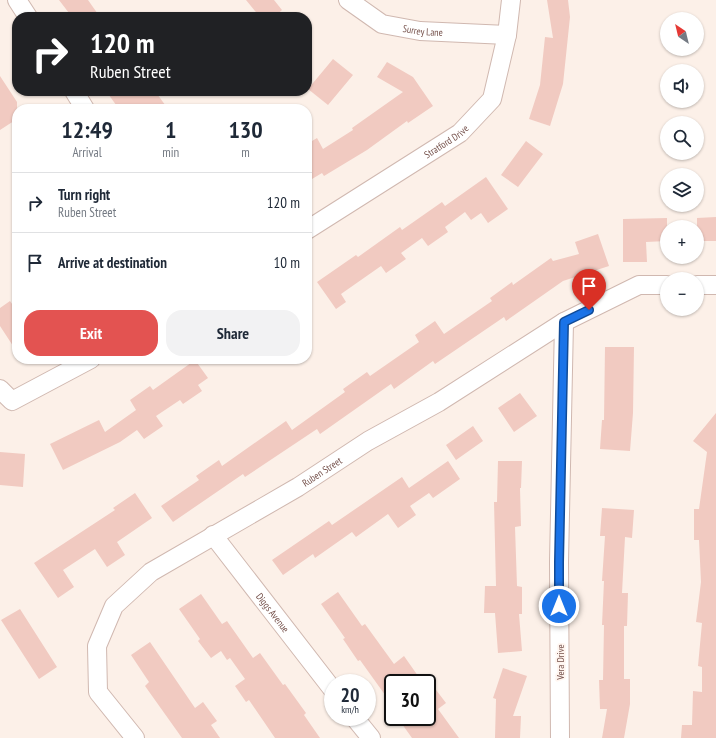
<!DOCTYPE html>
<meta charset="utf-8">
<style>
:root{--surface:#fff;--page:#f2f2f3;--text:#1f2937;--muted:#747a83;--line:#e0e1e3;--accent:#e35351}
body{margin:0;font-family:"PT Sans Narrow",sans-serif;background:var(--page);color:var(--text);height:100vh;display:flex;flex-direction:column;font-size:15px;white-space:nowrap}
*{box-sizing:border-box;margin:0}
p{font-size:13px;color:var(--muted)}
.icon{flex:none;width:22px;height:22px;fill:none;stroke:currentColor;stroke-width:2;stroke-linecap:round;stroke-linejoin:round}
.map{position:relative;flex:1;overflow:hidden}
.side{position:absolute;left:12px;top:104px;width:300px;height:260px;display:flex;flex-direction:column;background:var(--surface);border-radius:16px;box-shadow:0 1px 3px #0004}
.side>*{flex:none}
.hud{position:absolute;left:12px;top:12px;width:300px;height:84px;border-radius:16px;box-shadow:0 1px 3px #0004;background:#202124;color:#fff;overflow:hidden}
.needle{width:26px;rotate:325deg}
.fabs{position:absolute;left:660px;top:12px;display:grid;gap:8px}
.fabs a{display:grid;place-items:center;width:44px;height:44px;border-radius:50%;background:var(--surface);box-shadow:0 1px 3px #0004;font-size:20px}
.speed{position:absolute;left:324px;top:674px;display:flex;gap:8px;font-size:20px;font-weight:700;text-align:center}
.speed>*{display:grid;place-content:center;width:52px;height:52px;border-radius:50%;background:var(--surface);box-shadow:0 1px 3px #0004;line-height:1}
.speed small{font-size:10px;font-weight:400}
.speed .limit{border:2px solid #111;border-radius:6px;background:#fff;color:#111}
.pin{position:absolute;display:grid;place-items:center;width:34px;height:34px;color:#fff;margin:-41px -17px;border-radius:50% 50% 50% 0;rotate:-45deg;box-shadow:0 0 4px #0007}
.pin .icon{rotate:45deg}
.me{position:absolute;width:44px;margin:-22px;rotate:0deg;stroke-linejoin:round;filter:drop-shadow(0 0 3px #0008)}
.turn{display:flex;align-items:center;gap:14px;height:84px;padding:0 12px;font-size:18px}
.turn .icon{width:52px;height:52px;stroke-width:2.5}
.turn b{display:block;font-size:28px;line-height:34px}
.eta{display:flex;justify-content:space-evenly;align-items:center;height:68px;text-align:center}
.eta b{font-size:24px;font-weight:800;line-height:28px}
.button{display:flex;gap:8px;margin-top:auto;padding:8px 12px}
.button a{flex:1;height:46px;border-radius:16px;background:var(--accent);color:#fff;font-size:16px;font-weight:800;line-height:46px;text-align:center}
.button a+a{background:var(--page);color:var(--text)}
ul{padding:0;list-style:none}
li{display:flex;align-items:center;gap:12px;height:60px;padding:0 12px;border-top:1px solid var(--line)}
li div{flex:1}
li b{display:block;font-size:15px}
li em{font-style:normal}
.map>svg:first-child{display:block}
.building{fill:#f1cac1}
.lines{fill:none;stroke-linecap:round;stroke-linejoin:round}
.minor-casing{stroke:#d0b8b0;stroke-width:20}
.minor{stroke:#fff;stroke-width:18}
.route-casing{stroke:#114b97;stroke-width:10}
.route{stroke:#1a73e8;stroke-width:7}
.labels{text-anchor:middle;dominant-baseline:central;stroke-width:3.5;stroke-linejoin:round;paint-order:stroke}
.street-label{font-size:10px;fill:#76524c;stroke:#fff5ef}
</style>
<div class="map">
<svg width="716" height="738" viewBox="0 0 716 738">
<rect width="100%" height="100%" fill="#fcf0e8"/>
<!-- building -->
<path class="building" d="M 59,0 L 88,0 L 100,17 L 72,17 Z
M 246,0 L 274,0 L 282,10 L 274,17 L 260,17 Z
M 547,0 L 568,0 L 570,17 L 563,84 L 550,126 L 529,119 L 540,85 L 545,37 L 553,38 Z
M 333,59 L 353,75 L 328,105 L 308,89 Z
M 387,62 L 413,77 L 433,106 L 408,123 L 407,121 L 367,150 L 324,176 L 322,173 L 307,182 L 307,144 L 317,138 L 323,149 L 353,130 L 352,128 L 403,92 L 377,77 Z
M 0,76 L 17,102 L 17,119 L 0,130 Z
M 106,91 L 155,91 L 168,109 L 119,109 Z
M 526,141 L 543,154 L 518,187 L 501,175 Z
M 486,177 L 508,209 L 488,223 L 481,213 L 471,220 L 465,212 L 445,227 L 448,232 L 428,246 L 422,238 L 401,253 L 406,259 L 386,273 L 381,266 L 341,294 L 346,302 L 336,309 L 317,282 L 356,255 L 358,257 L 400,227 L 402,230 L 442,202 L 445,206 Z
M 716,217 L 716,241 L 697,241 L 697,218 Z
M 667,218 L 667,241 L 646,242 L 647,262 L 623,262 L 623,219 Z
M 598,234 L 609,266 L 563,281 L 506,321 L 504,317 L 435,364 L 433,361 L 394,389 L 391,384 L 320,434 L 317,429 L 245,477 L 243,474 L 173,522 L 161,506 L 199,480 L 196,476 L 219,460 L 222,466 L 286,421 L 292,430 L 345,392 L 343,389 L 367,372 L 370,376 L 419,342 L 415,335 L 435,321 L 444,334 L 492,301 L 490,298 L 512,282 L 513,285 L 551,258 L 553,261 L 579,254 L 575,242 Z
M 10,301 L 17,311 L 17,352 L 0,326 L 0,308 Z
M 605,347 L 634,347 L 633,413 L 630,451 L 600,449 L 602,420 L 604,420 Z
M 195,360 L 208,378 L 198,385 L 202,391 L 183,404 L 180,400 L 156,416 L 163,426 L 144,439 L 137,430 L 120,442 L 63,470 L 50,444 L 99,420 L 105,432 L 136,410 L 130,400 L 150,386 L 153,390 Z
M 520,393 L 537,416 L 514,432 L 498,408 Z
M 716,413 L 716,738 L 681,738 L 682,725 L 692,725 L 693,691 L 702,692 L 702,667 L 698,666 L 702,623 L 696,622 L 701,582 L 699,540 L 694,540 L 694,509 L 699,509 L 707,452 L 693,441 Z
M 473,426 L 483,441 L 456,460 L 446,445 Z
M 0,452 L 25,454 L 23,487 L 0,485 Z
M 448,461 L 460,479 L 433,498 L 429,493 L 410,506 L 416,515 L 398,528 L 388,514 L 356,537 L 352,532 L 315,558 L 313,554 L 283,575 L 272,560 L 329,521 L 332,525 L 402,477 L 409,488 Z
M 498,461 L 522,461 L 521,488 L 520,488 L 521,526 L 515,527 L 517,586 L 522,587 L 522,614 L 519,614 L 522,651 L 498,653 L 495,613 L 484,613 L 485,586 L 496,586 L 494,502 L 497,502 Z
M 135,493 L 152,518 L 117,542 L 125,555 L 107,567 L 95,549 L 63,570 L 74,587 L 58,598 L 34,563 L 115,510 L 113,508 Z
M 602,508 L 634,510 L 632,538 L 625,537 L 622,593 L 628,593 L 627,626 L 624,626 L 624,679 L 630,679 L 630,704 L 624,738 L 602,738 L 607,709 L 600,709 L 599,680 L 603,680 L 604,625 L 602,625 L 604,581 L 602,581 L 605,536 L 600,536 Z
M 338,592 L 362,626 L 365,624 L 394,664 L 404,656 L 423,683 L 393,683 L 393,706 L 360,660 L 358,661 L 343,639 L 345,638 L 321,604 Z
M 201,594 L 222,624 L 227,621 L 253,658 L 260,653 L 283,685 L 285,684 L 306,713 L 304,715 L 320,738 L 275,738 L 249,700 L 246,702 L 235,686 L 245,679 L 230,658 L 227,660 L 221,651 L 211,658 L 198,641 L 200,639 L 179,609 Z
M 20,609 L 57,667 L 39,679 L 1,620 Z
M 150,642 L 195,708 L 203,702 L 217,721 L 211,725 L 220,738 L 182,738 L 145,686 L 149,682 L 131,655 Z
M 503,668 L 527,676 L 513,716 L 521,716 L 520,738 L 495,738 L 496,699 L 493,698 Z
M 427,678 L 446,703 L 438,709 L 459,738 L 412,738 L 397,717 L 427,717 Z"/>
<g class="lines">
<defs>
<g id="minor">
<path d="M 17,0 L 28,17"/>
<path id="s1" d="M 348,0 L 382,24 L 420,31 L 507,35"/>
<path d="M 74,91 L 85,109"/>
<path id="s2" d="M 307,230 L 460,133 L 492,99 L 507,35 L 511,0"/>
<path d="M 697,285 L 716,285"/>
<path d="M 0,389 L 12,401 L 91,359"/>
<path id="s3" d="M 213,535 L 333,690"/>
<path d="M 354,717 L 371,738"/>
<path id="s4" d="M 135,738 L 98,692 L 97,646 L 114,606 L 151,572 L 298,487 L 368,441 L 439,402 L 564,322 L 639,285 L 667,285"/>
<path d="M 560,738 L 559,562 L 564,322"/>
</g>
</defs>
<!-- minor casing -->
<use href="#minor" class="minor-casing"/>
<!-- minor -->
<use href="#minor" class="minor"/>
</g>
<g class="lines">
<defs>
<path id="route" d="M 559,606 L 559,562 L 564,322 L 589,310"/>
</defs>
<!-- route casing -->
<use href="#route" class="route-casing"/>
<!-- route -->
<use href="#route" class="route"/>
</g>
<g class="labels">
<!-- street labels -->
<g class="street-label">
<text stroke="none"><textPath href="#s1" startOffset="83">Surrey Lane</textPath></text>
<text stroke="none"><textPath href="#s2" startOffset="165">Stratford Drive</textPath></text>
<text stroke="none"><textPath href="#s4" startOffset="397">Ruben Street</textPath></text>
<text stroke="none"><textPath href="#s3" startOffset="98">Diggs Avenue</textPath></text>
<text transform="translate(560 662) rotate(-90)">Vera Drive</text>
</g>
</g>
</svg>
<div class="fabs">
<a><svg class="needle" viewBox="-14 -14 28 28"><path d="M0-13l5 13h-10z" fill="#e53935"/><path d="M0 13l5-13h-10z" fill="#747a83"/></svg></a>
<a><svg class="icon" aria-label="sound" viewBox="0 0 24 24"><path d="M4 9h4l5-4v14l-5-4H4zM17 9q2 3 0 6"/></svg></a>
<a><svg class="icon" aria-label="search" viewBox="0 0 24 24"><circle cx="10" cy="10" r="6"/><path d="M15 15l6 6"/></svg></a>
<a><svg class="icon" aria-label="layers" viewBox="0 0 24 24"><path d="M12 4l9 5-9 5-9-5zM3 14l9 5 9-5"/></svg></a>
<a>+</a>
<a>−</a>
</div>
<div class="speed"><div>20<small>km/h</small></div><div class="limit">30</div></div>
<div class="pin" style="left:589px;top:310px;background:#d93025"><svg class="icon" aria-label="arrive" viewBox="0 0 24 24"><path d="M6 21V4h12l-3 4 3 4H6"/></svg></div>
<svg class="me" style="left:559px;top:606px" viewBox="-20 -20 40 40"><circle r="17" fill="#1a73e8" stroke="#fff" stroke-width="3"/><path d="M0-11L8 9 0 5-8 9z" fill="#fff"/></svg>
<div class="hud">
<div class="turn"><svg class="icon" aria-label="right" viewBox="0 0 24 24"><path d="M7 20v-9h11M14 6l5 5-5 5"/></svg><div><b>120 m</b>Ruben Street</div></div>
</div>
<section class="side">
<div class="eta">
<div><b>12:49</b><p>Arrival</p></div>
<div><b>1</b><p>min</p></div>
<div><b>130</b><p>m</p></div>
</div>
<ul>
<li><svg class="icon" aria-label="right" viewBox="0 0 24 24"><path d="M7 20v-9h11M14 6l5 5-5 5"/></svg><div><b>Turn right</b><p>Ruben Street</p></div><em>120 m</em></li>
<li><svg class="icon" aria-label="arrive" viewBox="0 0 24 24"><path d="M6 21V4h12l-3 4 3 4H6"/></svg><div><b>Arrive at destination</b></div><em>10 m</em></li>
</ul>
<div class="button"><a>Exit</a><a>Share</a></div>
</section>
</div>
